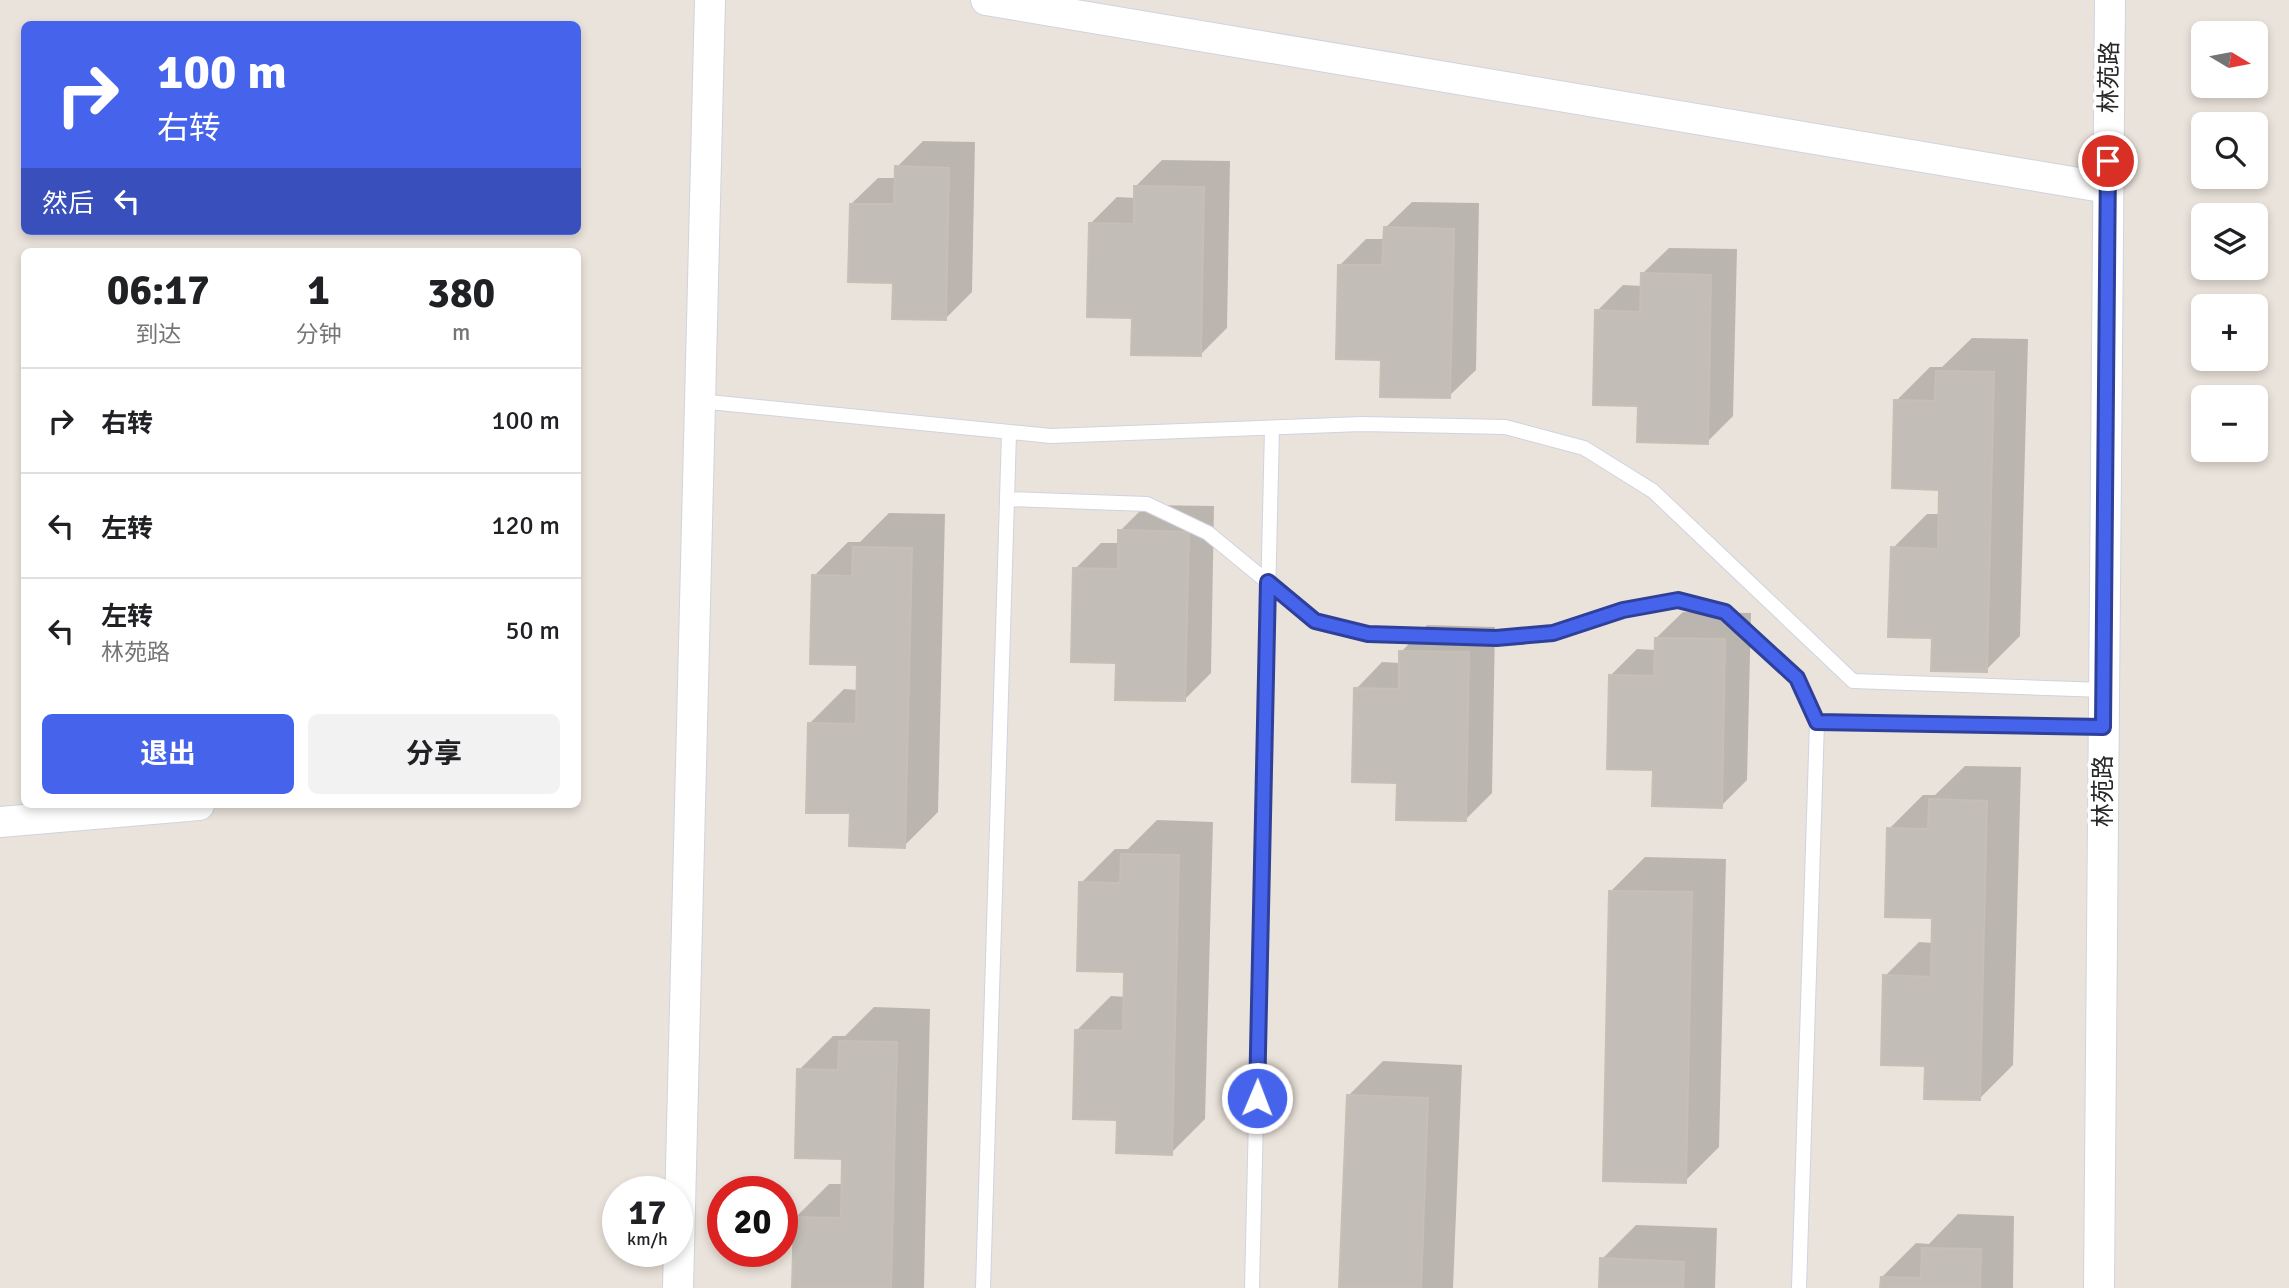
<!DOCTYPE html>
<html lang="zh">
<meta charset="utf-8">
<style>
:root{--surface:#fff;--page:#f2f2f2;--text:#202124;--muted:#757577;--line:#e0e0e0;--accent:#4663ec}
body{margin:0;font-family:Signika,"Noto Sans SC",sans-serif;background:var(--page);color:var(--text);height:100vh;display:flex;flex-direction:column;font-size:26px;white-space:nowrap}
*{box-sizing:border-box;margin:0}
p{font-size:23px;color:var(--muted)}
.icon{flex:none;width:38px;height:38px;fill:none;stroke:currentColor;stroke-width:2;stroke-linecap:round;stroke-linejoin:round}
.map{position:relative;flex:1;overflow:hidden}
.side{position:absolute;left:21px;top:248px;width:560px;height:560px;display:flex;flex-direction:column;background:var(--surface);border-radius:10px;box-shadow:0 4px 10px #0003}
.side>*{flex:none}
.hud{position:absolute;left:21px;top:21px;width:560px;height:214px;border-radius:10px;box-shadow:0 4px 10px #0003;background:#4663ec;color:#fff;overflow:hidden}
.needle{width:46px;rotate:100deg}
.controls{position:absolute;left:2191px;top:21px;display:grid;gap:14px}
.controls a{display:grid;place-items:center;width:77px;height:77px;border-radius:10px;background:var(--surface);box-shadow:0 4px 10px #0003;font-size:35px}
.speed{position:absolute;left:602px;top:1176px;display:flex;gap:14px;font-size:35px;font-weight:700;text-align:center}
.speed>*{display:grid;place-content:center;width:91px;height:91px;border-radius:50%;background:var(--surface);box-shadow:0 4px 10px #0003;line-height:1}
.speed small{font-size:18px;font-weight:400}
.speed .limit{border:10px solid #d22;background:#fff;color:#111}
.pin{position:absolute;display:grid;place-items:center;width:60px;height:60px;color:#fff;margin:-30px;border:4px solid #fff;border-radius:50%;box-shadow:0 2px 7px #0007}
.me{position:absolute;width:77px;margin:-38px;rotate:1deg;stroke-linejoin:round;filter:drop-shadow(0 0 5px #0008)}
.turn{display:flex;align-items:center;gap:24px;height:147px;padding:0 21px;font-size:32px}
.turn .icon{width:91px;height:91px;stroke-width:2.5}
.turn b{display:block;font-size:49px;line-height:60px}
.then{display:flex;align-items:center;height:66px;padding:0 21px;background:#0003;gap:14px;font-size:26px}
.eta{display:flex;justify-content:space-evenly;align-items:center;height:119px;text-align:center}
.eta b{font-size:42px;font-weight:700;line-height:49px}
.primary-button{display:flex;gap:14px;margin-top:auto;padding:14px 21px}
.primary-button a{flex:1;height:80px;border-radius:10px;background:var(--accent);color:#fff;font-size:28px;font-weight:700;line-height:80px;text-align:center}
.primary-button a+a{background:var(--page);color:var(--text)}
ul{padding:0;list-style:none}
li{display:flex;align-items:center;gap:21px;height:105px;padding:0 21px;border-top:2px solid var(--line)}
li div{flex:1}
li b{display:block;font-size:26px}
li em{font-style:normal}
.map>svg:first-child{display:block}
.shadow{fill:#0003}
.building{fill:#c2bdb7;stroke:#c5bfb5;stroke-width:2}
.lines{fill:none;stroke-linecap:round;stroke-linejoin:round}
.service-casing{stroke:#d0d3e0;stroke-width:16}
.minor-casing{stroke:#d0d3e0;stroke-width:32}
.service{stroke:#fff;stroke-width:14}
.minor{stroke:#fff;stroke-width:30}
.route-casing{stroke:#2e4099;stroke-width:18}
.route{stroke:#4663ec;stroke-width:12}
.labels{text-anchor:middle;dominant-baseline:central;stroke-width:7;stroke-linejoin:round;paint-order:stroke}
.street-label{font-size:24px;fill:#282828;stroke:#fff}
</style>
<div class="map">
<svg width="2289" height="1288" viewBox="0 0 2289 1288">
<rect width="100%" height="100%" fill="#eae3db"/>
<!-- shadow -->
<path class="shadow" d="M 923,141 L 975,142 L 972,292 L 945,319 L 895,281 L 851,204 L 878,178 L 897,178 L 897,167 Z
M 1162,160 L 1230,161 L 1227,328 L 1201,354 L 1134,316 L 1091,223 L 1117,197 L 1136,198 L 1136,186 Z
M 1412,202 L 1479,203 L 1476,370 L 1449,396 L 1383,358 L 1340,265 L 1366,239 L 1385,239 L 1385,228 Z
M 1669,248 L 1737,249 L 1733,416 L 1707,442 L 1640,404 L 1597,311 L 1623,285 L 1642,286 L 1642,274 Z
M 1972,338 L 2028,339 L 2020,636 L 1986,670 L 1934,636 L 1893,548 L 1927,514 L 1940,514 L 1941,488 L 1896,401 L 1930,367 L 1942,367 Z
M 1146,505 L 1214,506 L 1211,673 L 1185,699 L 1118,661 L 1075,569 L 1101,543 L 1120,543 L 1120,531 Z
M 889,513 L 945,514 L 938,812 L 904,846 L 851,812 L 810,723 L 844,689 L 858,690 L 859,663 L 814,576 L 848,542 L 860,542 Z
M 1683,612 L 1751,613 L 1747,780 L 1721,806 L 1654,768 L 1611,675 L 1637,649 L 1656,650 L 1656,638 Z
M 1427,625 L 1495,627 L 1492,793 L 1466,819 L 1399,781 L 1356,689 L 1382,662 L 1401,663 L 1401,652 Z
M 1965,766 L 2021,767 L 2013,1065 L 1979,1099 L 1927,1064 L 1885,976 L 1919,942 L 1933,943 L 1934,916 L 1889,829 L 1923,795 L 1935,795 Z
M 1157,820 L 1213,822 L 1205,1119 L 1171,1153 L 1119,1119 L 1077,1030 L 1111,996 L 1126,997 L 1126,970 L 1081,883 L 1115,849 L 1128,849 Z
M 1645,857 L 1726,859 L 1719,1147 L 1685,1181 L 1611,891 Z
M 874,1007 L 930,1009 L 924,1288 L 793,1288 L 795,1218 L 829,1184 L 843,1184 L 844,1157 L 799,1070 L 833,1036 L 845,1036 Z
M 1383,1061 L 1462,1065 L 1453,1288 L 1341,1288 L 1349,1095 Z
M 1958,1214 L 2014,1216 L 2013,1288 L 1882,1288 L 1882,1277 L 1916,1243 L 1929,1244 Z
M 1636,1225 L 1717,1228 L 1715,1288 L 1601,1288 L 1602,1259 Z"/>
<!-- building -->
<path class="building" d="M 895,166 L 949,168 L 946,320 L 892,319 L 893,283 L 848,282 L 850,204 L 894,204 Z
M 1134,186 L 1204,187 L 1201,356 L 1131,355 L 1132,318 L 1087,317 L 1089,223 L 1134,224 Z
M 1384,227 L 1454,229 L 1450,398 L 1380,397 L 1381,360 L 1336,359 L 1338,265 L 1382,265 Z
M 1641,273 L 1711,275 L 1708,444 L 1637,442 L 1638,406 L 1593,405 L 1595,310 L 1640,312 Z
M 1936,371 L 1994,372 L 1987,672 L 1931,671 L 1932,638 L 1888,637 L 1891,547 L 1938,549 L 1939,490 L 1892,488 L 1894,400 L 1935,401 Z
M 1118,530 L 1189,532 L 1185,701 L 1115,700 L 1116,663 L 1071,662 L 1073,568 L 1118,569 Z
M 853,547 L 912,548 L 905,848 L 849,846 L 850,813 L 806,813 L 808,723 L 856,724 L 857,665 L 810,664 L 812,575 L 852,576 Z
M 1655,638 L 1725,639 L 1722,808 L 1652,806 L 1653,770 L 1607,769 L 1609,675 L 1654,676 Z
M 1399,651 L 1469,652 L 1466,821 L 1396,820 L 1397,783 L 1352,782 L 1354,688 L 1399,689 Z
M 1929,799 L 1987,801 L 1980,1100 L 1924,1099 L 1925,1066 L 1881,1065 L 1883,975 L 1931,977 L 1932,918 L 1885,917 L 1887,828 L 1928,829 Z
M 1121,854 L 1179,855 L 1172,1155 L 1116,1153 L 1117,1120 L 1073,1119 L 1075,1030 L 1123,1031 L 1124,972 L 1077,971 L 1079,882 L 1120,883 Z
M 1609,891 L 1692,892 L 1686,1183 L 1603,1181 Z
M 839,1041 L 897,1042 L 891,1288 L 792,1288 L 794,1217 L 841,1218 L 842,1159 L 795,1158 L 797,1069 L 838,1070 Z
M 1347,1095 L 1428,1098 L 1421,1288 L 1339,1288 Z
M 1922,1248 L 1981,1249 L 1980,1288 L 1880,1288 L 1881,1277 L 1921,1278 Z
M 1600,1258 L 1684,1262 L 1683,1288 L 1599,1288 Z"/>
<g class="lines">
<defs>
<path id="service" d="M 699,401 L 1051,436 L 1362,424 L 1505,427 L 1584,448 L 1653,491 L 1853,681 L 2103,690
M 1009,433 L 1007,499 L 1147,504 L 1208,533 L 1315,621 L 1368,634 L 1496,638 L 1554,633 L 1623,609 L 1678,600 L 1725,612 L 1797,678 L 1817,722
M 983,1288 L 1007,499
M 1252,1288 L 1272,428
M 1799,1288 L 1817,722 L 2103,727"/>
<path id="minor" d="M 986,0 L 2108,188
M 0,822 L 199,805
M 678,1288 L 710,0
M 2099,1288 L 2110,0"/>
</defs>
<!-- service casing -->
<use href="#service" class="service-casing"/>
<!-- minor casing -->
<use href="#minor" class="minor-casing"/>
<!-- service -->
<use href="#service" class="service"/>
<!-- minor -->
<use href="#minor" class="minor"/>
</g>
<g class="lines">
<defs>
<path id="route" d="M 1257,1098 L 1268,582 L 1315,621 L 1368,634 L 1496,638 L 1553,633 L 1623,610 L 1678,600 L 1725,612 L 1797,678 L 1817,722 L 2103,727 L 2108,161"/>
</defs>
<!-- route casing -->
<use href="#route" class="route-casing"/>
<!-- route -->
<use href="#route" class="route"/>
</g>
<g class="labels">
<!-- street labels -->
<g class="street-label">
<text transform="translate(2109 77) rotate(-89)">林苑路</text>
<text transform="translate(2103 791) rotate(-90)">林苑路</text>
</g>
</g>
</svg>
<div class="controls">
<a><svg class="needle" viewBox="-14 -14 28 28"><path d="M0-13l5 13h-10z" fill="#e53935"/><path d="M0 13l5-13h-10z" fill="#757577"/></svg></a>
<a><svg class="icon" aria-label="search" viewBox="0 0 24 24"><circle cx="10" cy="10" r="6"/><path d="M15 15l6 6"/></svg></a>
<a><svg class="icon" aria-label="layers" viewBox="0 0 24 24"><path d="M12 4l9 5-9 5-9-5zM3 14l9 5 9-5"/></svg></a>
<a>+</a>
<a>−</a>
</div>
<div class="speed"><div>17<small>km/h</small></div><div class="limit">20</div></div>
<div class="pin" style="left:2108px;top:161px;background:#d93025"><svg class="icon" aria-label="arrive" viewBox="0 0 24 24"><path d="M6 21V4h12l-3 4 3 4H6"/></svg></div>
<svg class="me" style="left:1257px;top:1098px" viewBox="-20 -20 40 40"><circle r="17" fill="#4663ec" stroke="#fff" stroke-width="3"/><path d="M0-11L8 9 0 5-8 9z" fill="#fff"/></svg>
<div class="hud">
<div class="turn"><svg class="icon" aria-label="right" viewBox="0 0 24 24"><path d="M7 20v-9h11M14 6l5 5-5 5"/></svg><div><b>100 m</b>右转</div></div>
<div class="then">然后<svg class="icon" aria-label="left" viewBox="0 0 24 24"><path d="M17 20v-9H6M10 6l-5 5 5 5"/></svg></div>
</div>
<section class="side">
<div class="eta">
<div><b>06:17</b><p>到达</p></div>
<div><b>1</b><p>分钟</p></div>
<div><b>380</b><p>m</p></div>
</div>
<ul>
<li><svg class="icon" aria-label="right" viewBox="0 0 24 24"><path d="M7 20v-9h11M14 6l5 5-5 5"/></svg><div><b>右转</b></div><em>100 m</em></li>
<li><svg class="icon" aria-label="left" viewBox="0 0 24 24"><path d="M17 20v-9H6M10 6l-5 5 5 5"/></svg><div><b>左转</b></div><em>120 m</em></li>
<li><svg class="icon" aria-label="left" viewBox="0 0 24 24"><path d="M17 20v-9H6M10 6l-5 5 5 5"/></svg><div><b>左转</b><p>林苑路</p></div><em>50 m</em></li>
</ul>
<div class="primary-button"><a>退出</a><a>分享</a></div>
</section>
</div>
